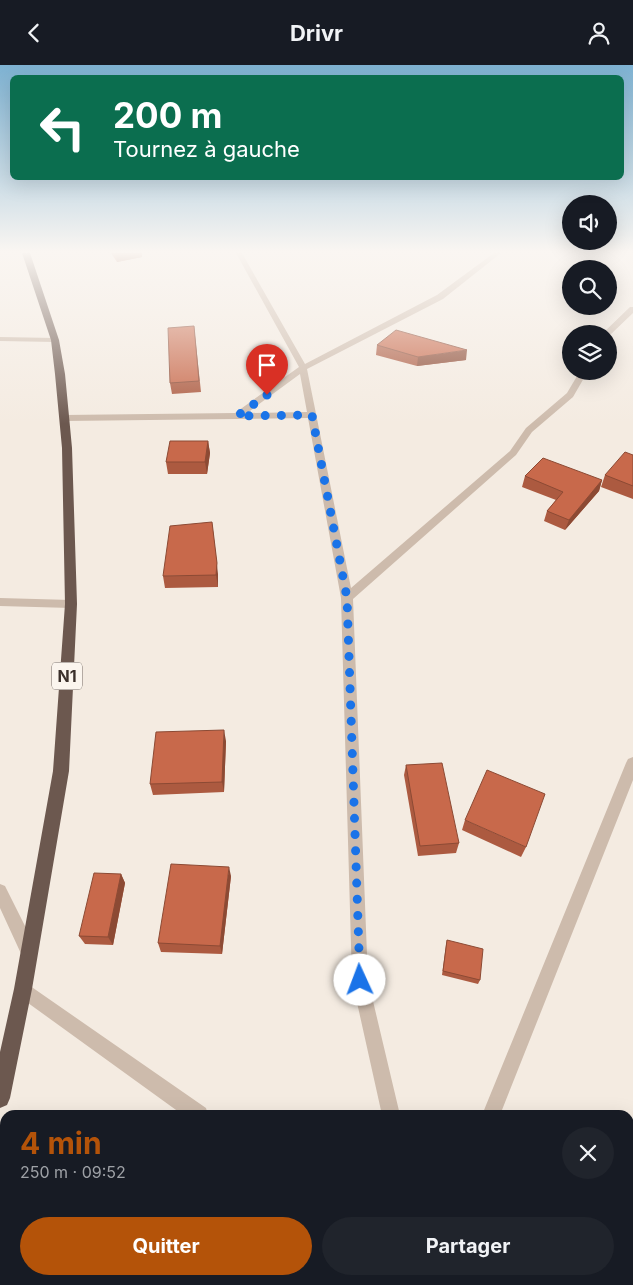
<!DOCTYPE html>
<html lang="fr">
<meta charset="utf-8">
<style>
:root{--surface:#171b24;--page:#20242c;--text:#f1f3f6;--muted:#9ea1a6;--accent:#b45309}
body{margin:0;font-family:Inter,sans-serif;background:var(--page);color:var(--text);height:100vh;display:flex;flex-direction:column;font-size:19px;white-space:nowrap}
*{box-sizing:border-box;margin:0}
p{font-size:16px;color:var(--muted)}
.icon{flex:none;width:28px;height:28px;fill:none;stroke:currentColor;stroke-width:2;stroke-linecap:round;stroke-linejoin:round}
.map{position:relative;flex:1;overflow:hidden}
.drawer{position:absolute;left:0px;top:1045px;width:634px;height:175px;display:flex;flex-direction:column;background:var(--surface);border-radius:15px 15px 0 0;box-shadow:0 5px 20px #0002}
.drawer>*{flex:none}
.top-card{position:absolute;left:10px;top:10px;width:614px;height:105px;border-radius:8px;box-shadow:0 5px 20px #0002;background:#0b6e4f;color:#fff;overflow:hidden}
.tools{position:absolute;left:562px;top:130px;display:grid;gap:10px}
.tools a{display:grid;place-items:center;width:55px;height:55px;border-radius:50%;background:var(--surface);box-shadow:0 5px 20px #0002;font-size:25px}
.pin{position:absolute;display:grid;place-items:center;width:42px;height:42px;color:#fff;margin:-51px -21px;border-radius:50% 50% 50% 0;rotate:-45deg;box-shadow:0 0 5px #0007}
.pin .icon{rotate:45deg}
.me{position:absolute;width:55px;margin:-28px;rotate:358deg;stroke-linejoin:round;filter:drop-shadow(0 0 4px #0008)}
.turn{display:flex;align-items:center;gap:18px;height:105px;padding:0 20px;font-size:22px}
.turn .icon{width:65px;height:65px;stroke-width:2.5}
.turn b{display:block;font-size:35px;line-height:42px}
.round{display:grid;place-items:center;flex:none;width:52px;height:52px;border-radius:26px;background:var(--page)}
.headline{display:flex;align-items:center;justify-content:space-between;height:85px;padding:0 20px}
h1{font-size:30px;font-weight:700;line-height:38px;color:var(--accent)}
.button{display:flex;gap:10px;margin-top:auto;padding:10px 20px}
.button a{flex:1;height:58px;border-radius:30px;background:var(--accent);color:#fff;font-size:20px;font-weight:700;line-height:58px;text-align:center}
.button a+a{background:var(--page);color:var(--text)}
header{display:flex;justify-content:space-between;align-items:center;height:65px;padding:0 20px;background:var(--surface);font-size:22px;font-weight:700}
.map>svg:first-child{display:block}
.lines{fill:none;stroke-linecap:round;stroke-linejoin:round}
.minor{fill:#cdbbac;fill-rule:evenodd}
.tertiary{fill:#cdbbac;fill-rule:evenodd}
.trunk{fill:#6c584f;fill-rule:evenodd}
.wall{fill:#ac5a40}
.shaded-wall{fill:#8c4a34}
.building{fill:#c8694b;stroke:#8c4a34}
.route{stroke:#1a73e8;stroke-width:9;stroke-dasharray:0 16.2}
.labels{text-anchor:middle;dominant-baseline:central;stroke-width:5;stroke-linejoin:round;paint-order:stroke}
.shield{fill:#fbf5ee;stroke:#756b66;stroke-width:1}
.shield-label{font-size:16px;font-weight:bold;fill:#3b302b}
</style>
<header><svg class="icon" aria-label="back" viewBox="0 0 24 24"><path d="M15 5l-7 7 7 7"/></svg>Drivr<svg class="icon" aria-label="person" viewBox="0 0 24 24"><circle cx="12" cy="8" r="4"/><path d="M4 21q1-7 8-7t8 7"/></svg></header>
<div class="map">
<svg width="633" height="1220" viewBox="0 0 633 1220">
<rect width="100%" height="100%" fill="#f4ebe1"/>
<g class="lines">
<!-- minor -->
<path class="minor" d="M 236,188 L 242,188 L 305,299 L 437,230 L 494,188 L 501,188 L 443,234 L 307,304 L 351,523 L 510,386 L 526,363 L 567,328 L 580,306 L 588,306 L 573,332 L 532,367 L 516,390 L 353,534 L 368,915 L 400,1050 L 382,1050 L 352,915 L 341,533 L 308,353 L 64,356 L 60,353 L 64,350 L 235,348 L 299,302 ZM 300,309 L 307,347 L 247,348 Z
M 630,242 L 633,242 L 633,248 L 609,271 L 609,269 L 602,269 Z
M 0,272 L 55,273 L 59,275 L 55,277 L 0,276 Z
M 633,692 L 633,715 L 500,1050 L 482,1050 L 626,698 L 628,694 Z
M 0,819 L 5,821 L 35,881 L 37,887 L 35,893 L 29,895 L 23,893 L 0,843 Z
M 23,916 L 206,1043 L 208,1050 L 183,1050 L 17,930 L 15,924 L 17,918 Z
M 313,1215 L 333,1215 L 335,1220 L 313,1220 Z
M 490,1215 L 519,1215 L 522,1220 L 492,1220 Z"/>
<!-- tertiary -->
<path class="tertiary" d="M 0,533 L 71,535 L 77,539 L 71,543 L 0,541 Z"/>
<!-- trunk -->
<path class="trunk" d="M 22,188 L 30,188 L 59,275 L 65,309 L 72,383 L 77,539 L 69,706 L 32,924 L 10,1033 L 7,1040 L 0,1043 L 0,987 L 14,924 L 53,706 L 65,539 L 62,383 L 55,309 L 51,275 Z"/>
</g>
<!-- wall -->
<path class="wall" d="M 111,188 L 142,188 L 142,192 L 117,197 Z
M 194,261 L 201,327 L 172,329 L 170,318 Z
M 377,280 L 466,295 L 417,301 L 376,290 Z
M 208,376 L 210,388 L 207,409 L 168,409 L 166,397 Z
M 633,390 L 633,434 L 601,422 L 605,410 Z
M 525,411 L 602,415 L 599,426 L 565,465 L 544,456 L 547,446 L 556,435 L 522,422 Z
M 218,509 L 218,522 L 165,523 L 163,511 Z
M 226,676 L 224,727 L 153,730 L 150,719 Z
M 406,700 L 459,778 L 456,788 L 418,791 L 404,710 Z
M 465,755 L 526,782 L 521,792 L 462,765 Z
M 121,809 L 125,818 L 113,880 L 85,879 L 79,871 Z
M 231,811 L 222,889 L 161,887 L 158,878 Z
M 447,875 L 480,915 L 478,919 L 442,910 L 446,880 Z"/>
<!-- shaded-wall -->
<path class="shaded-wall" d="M 116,188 L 142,188 L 142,192 L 117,197 Z
M 467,285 L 466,295 L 417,301 L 418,292 Z
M 208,376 L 210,388 L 207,409 L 205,397 Z
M 602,415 L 599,426 L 565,465 L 569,455 Z
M 212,457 L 218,509 L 218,522 L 216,510 Z
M 224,665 L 226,676 L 224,727 L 222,717 Z
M 229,802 L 231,811 L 222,889 L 220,881 Z
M 121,809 L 125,818 L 113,880 L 108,872 Z"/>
<!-- building -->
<path class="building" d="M 194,261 L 199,316 L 170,318 L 168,263 Z
M 396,265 L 467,285 L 418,292 L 377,280 Z
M 170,376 L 208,376 L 205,397 L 166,397 Z
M 625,387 L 633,390 L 633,421 L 605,410 Z
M 543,393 L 602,415 L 569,455 L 547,446 L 563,427 L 525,411 Z
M 212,457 L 217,498 L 216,510 L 163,511 L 170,461 Z
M 224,665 L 222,717 L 150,719 L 156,667 Z
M 442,698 L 459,778 L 420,781 L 406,700 Z
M 487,705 L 545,729 L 526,782 L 465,755 Z
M 171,799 L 229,802 L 220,881 L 158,878 Z
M 94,808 L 121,809 L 108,872 L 79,871 Z
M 447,875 L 483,884 L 480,915 L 443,906 Z"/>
<!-- sky -->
<linearGradient id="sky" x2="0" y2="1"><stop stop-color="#7eb2d2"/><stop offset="0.52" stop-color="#faf6f2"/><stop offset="1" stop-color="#faf6f2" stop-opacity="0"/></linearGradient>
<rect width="633" height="359" fill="url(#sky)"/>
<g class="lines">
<!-- route -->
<path class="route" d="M 267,330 L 237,351 L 312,350 L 347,533 L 360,915"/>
</g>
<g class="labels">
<!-- shield labels -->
<rect class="shield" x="52" y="597.5" width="30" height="27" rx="4"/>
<g class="shield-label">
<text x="67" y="611">N1</text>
</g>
</g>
</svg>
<div class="tools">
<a><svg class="icon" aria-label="sound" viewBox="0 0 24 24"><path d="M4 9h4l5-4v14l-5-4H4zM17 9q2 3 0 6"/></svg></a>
<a><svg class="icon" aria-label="search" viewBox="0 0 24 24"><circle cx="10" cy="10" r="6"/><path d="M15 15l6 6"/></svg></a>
<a><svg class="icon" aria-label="layers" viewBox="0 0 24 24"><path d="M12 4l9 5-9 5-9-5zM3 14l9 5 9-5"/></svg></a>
</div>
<div class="pin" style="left:267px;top:330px;background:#d93025"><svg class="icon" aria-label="arrive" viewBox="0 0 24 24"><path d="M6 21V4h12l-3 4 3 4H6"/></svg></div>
<svg class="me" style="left:360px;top:915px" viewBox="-20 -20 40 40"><circle r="19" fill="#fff"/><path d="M0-13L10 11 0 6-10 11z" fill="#1a73e8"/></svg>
<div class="top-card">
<div class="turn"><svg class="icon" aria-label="left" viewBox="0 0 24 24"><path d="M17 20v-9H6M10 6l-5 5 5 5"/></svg><div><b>200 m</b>Tournez à gauche</div></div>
</div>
<section class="drawer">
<div class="headline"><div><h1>4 min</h1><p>250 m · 09:52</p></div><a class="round"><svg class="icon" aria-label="close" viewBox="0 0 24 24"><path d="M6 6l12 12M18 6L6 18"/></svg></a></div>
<div class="button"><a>Quitter</a><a>Partager</a></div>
</section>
</div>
